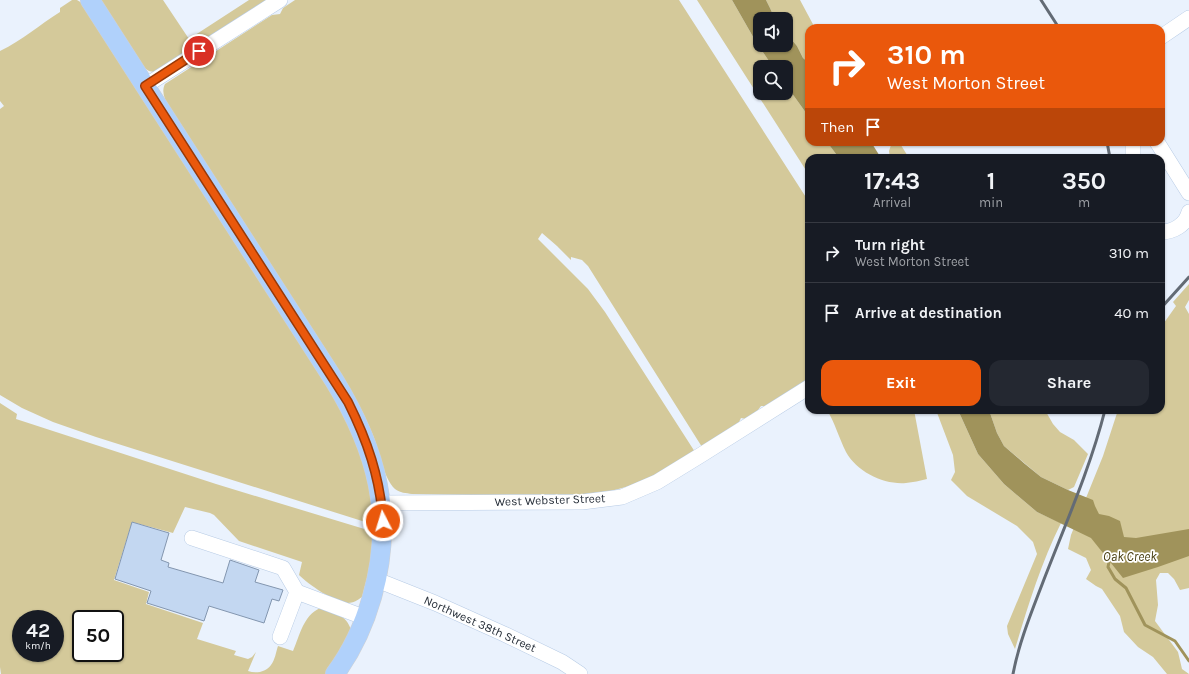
<!DOCTYPE html>
<style>
:root{--surface:#171b24;--page:#242831;--text:#f1f3f6;--muted:#9ea1a6;--line:#363941;--accent:#ea580c}
body{margin:0;font-family:Karla,sans-serif;background:var(--page);color:var(--text);height:100vh;display:flex;flex-direction:column;font-size:15px;white-space:nowrap}
*{box-sizing:border-box;margin:0}
p{font-size:13px;color:var(--muted)}
.icon{flex:none;width:22px;height:22px;fill:none;stroke:currentColor;stroke-width:2;stroke-linecap:round;stroke-linejoin:round}
.map{position:relative;flex:1;overflow:hidden}
.panel{position:absolute;left:805px;top:154px;width:360px;height:260px;display:flex;flex-direction:column;background:var(--surface);border-radius:12px;box-shadow:0 1px 3px #0004}
.panel>*{flex:none}
.top-card{position:absolute;left:805px;top:24px;width:360px;height:122px;border-radius:12px;box-shadow:0 1px 3px #0004;background:#ea580c;color:#fff;overflow:hidden}
.buttons{position:absolute;left:753px;top:12px;display:grid;gap:8px}
.buttons a{display:grid;place-items:center;width:40px;height:40px;border-radius:8px;background:var(--surface);box-shadow:0 1px 3px #0004;font-size:20px}
.speed{position:absolute;left:12px;top:610px;display:flex;gap:8px;font-size:20px;font-weight:700;text-align:center}
.speed>*{display:grid;place-content:center;width:52px;height:52px;border-radius:50%;background:var(--surface);box-shadow:0 1px 3px #0004;line-height:1}
.speed small{font-size:10px;font-weight:400}
.speed .limit{border:2px solid #111;border-radius:6px;background:#fff;color:#111}
.pin{position:absolute;display:grid;place-items:center;width:34px;height:34px;color:#fff;margin:-17px;border:2px solid #fff;border-radius:50%;box-shadow:0 1px 4px #0007}
.me{position:absolute;width:44px;margin:-22px;rotate:355deg;stroke-linejoin:round;filter:drop-shadow(0 0 3px #0008)}
.turn{display:flex;align-items:center;gap:14px;height:84px;padding:0 16px;font-size:18px}
.turn .icon{width:52px;height:52px;stroke-width:2.5}
.turn b{display:block;font-size:28px;line-height:34px}
.then{display:flex;align-items:center;height:38px;padding:0 16px;background:#0003;gap:8px;font-size:15px}
.eta{display:flex;justify-content:space-evenly;align-items:center;height:68px;text-align:center}
.eta b{font-size:24px;font-weight:700;line-height:28px}
.action{display:flex;gap:8px;margin-top:auto;padding:8px 16px}
.action a{flex:1;height:46px;border-radius:12px;background:var(--accent);color:#fff;font-size:16px;font-weight:700;line-height:46px;text-align:center}
.action a+a{background:var(--page);color:var(--text)}
ul{padding:0;list-style:none}
li{display:flex;align-items:center;gap:12px;height:60px;padding:0 16px;border-top:1px solid var(--line)}
li div{flex:1}
li b{display:block;font-size:15px}
li em{font-style:normal}
.map>svg:first-child{display:block}
.green{fill:#d4c99a;fill-rule:evenodd}
.water{fill:#a0935b}
.lines{fill:none;stroke-linecap:round;stroke-linejoin:round}
.stream{stroke:#a0935b;stroke-width:3}
.building{fill:#c3d7f1;stroke:#8396af}
.minor-casing{stroke:#b7cbe5;stroke-width:16}
.major-casing{stroke:#cfd1d3;stroke-width:20}
.minor{stroke:#fff;stroke-width:15}
.major{stroke:#b0d1fb;stroke-width:19}
.rail{stroke:#636b75;stroke-width:3}
.route-casing{stroke:#983908;stroke-width:10}
.route{stroke:#ea580c;stroke-width:7}
.labels{text-anchor:middle;dominant-baseline:central;stroke-width:3.5;stroke-linejoin:round;paint-order:stroke}
.street-label{font-size:12px;fill:#262e38;stroke:#fff}
.water-label{font-size:13px;font-style:italic;fill:#453b0d;stroke:#fff}
</style>
<div class="map">
<svg width="1189" height="674" viewBox="0 0 1189 674">
<rect width="100%" height="100%" fill="#eaf2fd"/>
<!-- green -->
<path class="green" d="M 72,0 L 77,0 L 85,5 L 334,390 L 361,442 L 378,526 L 96,437 L 53,422 L 22,408 L 0,395 L 0,109 L 4,106 L 0,101 L 0,51 C 23,40 39,25 60,12 L 60,8 Z
M 100,0 L 163,0 L 189,39 L 249,0 L 270,0 L 154,72 L 149,71 L 143,67 Z
M 295,0 L 679,0 L 809,202 L 809,379 L 765,406 L 761,406 L 758,410 L 746,419 L 741,418 L 739,422 L 702,447 L 588,266 L 582,260 L 571,257 L 571,260 L 557,246 L 542,233 L 538,239 L 588,289 L 605,312 L 695,452 L 644,482 L 600,494 L 566,496 L 412,494 C 406,493 400,493 395,489 C 383,478 379,448 372,433 C 362,408 348,386 334,363 L 168,106 C 165,99 161,92 165,84 L 272,15 L 280,14 L 283,8 Z
M 697,0 L 732,0 L 756,42 L 773,67 L 760,67 L 760,93 L 786,93 L 786,85 L 809,117 L 809,142 L 827,142 L 839,158 L 809,158 L 809,175 Z
M 766,0 L 800,0 L 815,28 L 809,28 L 809,63 L 803,58 L 797,46 L 786,33 L 786,19 L 775,19 L 770,8 Z
M 892,142 L 899,142 L 909,158 L 890,158 L 889,151 Z
M 1189,284 L 1189,300 L 1185,307 L 1189,314 L 1189,588 L 1180,590 L 1174,579 L 1168,573 L 1160,573 L 1156,580 L 1158,605 L 1155,621 L 1178,652 L 1182,669 L 1189,674 L 1167,674 L 1153,657 L 1138,647 L 1124,632 L 1120,616 L 1102,589 L 1096,586 L 1086,579 L 1091,570 L 1086,558 L 1068,549 L 1071,535 L 1103,456 L 1118,410 L 1161,410 L 1161,327 L 1176,306 L 1173,302 Z
M 0,403 L 17,414 L 16,419 L 216,484 L 371,531 L 375,535 L 377,540 L 362,597 C 358,600 353,603 348,603 C 335,603 308,584 299,575 L 302,562 L 239,541 L 214,515 L 210,513 L 185,507 L 173,533 L 132,522 L 114,580 L 149,592 L 146,604 L 203,623 L 197,639 L 236,651 L 234,655 L 248,659 L 252,657 L 256,652 L 248,671 C 256,674 266,672 271,665 C 275,660 276,652 278,646 L 293,651 C 300,635 303,616 320,608 C 333,612 347,615 351,630 L 331,674 L 1,674 L 0,667 ZM 21,619 L 55,619 L 55,653 L 21,653 ZM 81,619 L 115,619 L 115,653 L 81,653 Z
M 827,410 L 914,410 L 927,479 C 920,481 913,482 906,483 C 884,485 857,472 846,452 C 839,438 835,423 827,410 Z
M 936,410 L 958,410 L 978,454 L 1004,484 L 1037,512 L 1061,523 C 1041,563 1028,606 1015,649 L 1008,634 L 1007,626 L 1037,554 L 1033,542 L 1017,526 L 967,496 L 951,480 L 955,472 L 953,455 Z
M 989,410 L 1045,410 L 1053,424 L 1060,432 L 1074,440 L 1088,454 L 1074,487 L 1068,490 L 1041,477 L 1004,446 L 997,433 Z"/>
<!-- water -->
<path class="water" d="M 732,0 L 766,0 L 770,8 L 775,19 L 760,19 L 760,45 L 786,45 L 786,33 L 797,46 L 803,58 L 809,63 L 809,117 L 786,85 L 786,67 L 773,67 L 756,42 Z
M 827,142 L 871,142 L 881,158 L 839,158 Z
M 958,410 L 989,410 L 997,433 L 1004,446 L 1025,464 L 1041,477 L 1068,490 L 1093,500 L 1095,506 L 1099,514 L 1109,516 L 1120,521 L 1124,537 L 1136,538 L 1189,529 L 1189,556 L 1158,567 L 1123,578 L 1091,538 L 1037,512 L 1004,484 L 978,454 Z"/>
<g class="lines">
<!-- stream -->
<path class="stream" d="M 1110,557 L 1108,567 L 1115,579 L 1126,588 L 1145,625 L 1175,641 L 1189,661"/>
</g>
<!-- building -->
<path class="building" d="M 132,522 L 169,533 L 161,560 L 169,563 L 168,567 L 223,583 L 230,560 L 259,570 L 255,582 L 283,590 L 279,601 L 272,599 L 264,623 L 209,606 L 204,621 L 147,603 L 151,591 L 115,579 Z"/>
<g class="lines">
<defs>
<path id="minor" d="M 1161,37 L 1189,18
M 145,86 L 280,0
M 1133,142 L 1133,158
M 1157,142 L 1189,193
M 1161,232 C 1173,232 1186,225 1189,212
M 381,503 L 582,502 L 622,497 L 657,482 L 701,455 L 809,387
M 192,538 L 283,568 L 297,592 L 366,618
M 377,580 L 435,603 L 504,634 L 562,662 L 580,674
M 280,637 L 297,592"/>
<path id="major" d="M 90,0 L 334,380 C 377,450 395,516 372,597 C 364,625 352,651 335,674"/>
</defs>
<!-- minor casing -->
<use href="#minor" class="minor-casing"/>
<!-- major casing -->
<use href="#major" class="major-casing"/>
<!-- minor -->
<use href="#minor" class="minor"/>
<!-- major -->
<use href="#major" class="major"/>
<!-- rail -->
<path class="rail" d="M 1041,0 L 1059,28
M 1107,142 L 1110,158
M 1161,308 L 1189,277
M 1013,674 C 1019,642 1032,611 1043,582 C 1065,525 1090,469 1105,410"/>
</g>
<g class="lines">
<defs>
<path id="route" d="M 199,51 L 145,86 L 348,402 C 367,440 380,477 383,521"/>
</defs>
<!-- route casing -->
<use href="#route" class="route-casing"/>
<!-- route -->
<use href="#route" class="route"/>
</g>
<g class="labels">
<!-- street labels -->
<g class="street-label">
<text transform="translate(550 500) rotate(-2)">West Webster Street</text>
<text transform="translate(480 624) rotate(24)">Northwest 38th Street</text>
</g>
<!-- water labels -->
<g class="water-label">
<text x="1130" y="556">Oak Creek</text>
</g>
</g>
</svg>
<div class="buttons">
<a><svg class="icon" aria-label="sound" viewBox="0 0 24 24"><path d="M4 9h4l5-4v14l-5-4H4zM17 9q2 3 0 6"/></svg></a>
<a><svg class="icon" aria-label="search" viewBox="0 0 24 24"><circle cx="10" cy="10" r="6"/><path d="M15 15l6 6"/></svg></a>
</div>
<div class="speed"><div>42<small>km/h</small></div><div class="limit">50</div></div>
<div class="pin" style="left:199px;top:51px;background:#d93025"><svg class="icon" aria-label="arrive" viewBox="0 0 24 24"><path d="M6 21V4h12l-3 4 3 4H6"/></svg></div>
<svg class="me" style="left:383px;top:521px" viewBox="-20 -20 40 40"><circle r="17" fill="#ea580c" stroke="#fff" stroke-width="3"/><path d="M0-11L8 9 0 5-8 9z" fill="#fff"/></svg>
<div class="top-card">
<div class="turn"><svg class="icon" aria-label="right" viewBox="0 0 24 24"><path d="M7 20v-9h11M14 6l5 5-5 5"/></svg><div><b>310 m</b>West Morton Street</div></div>
<div class="then">Then<svg class="icon" aria-label="arrive" viewBox="0 0 24 24"><path d="M6 21V4h12l-3 4 3 4H6"/></svg></div>
</div>
<section class="panel">
<div class="eta">
<div><b>17:43</b><p>Arrival</p></div>
<div><b>1</b><p>min</p></div>
<div><b>350</b><p>m</p></div>
</div>
<ul>
<li><svg class="icon" aria-label="right" viewBox="0 0 24 24"><path d="M7 20v-9h11M14 6l5 5-5 5"/></svg><div><b>Turn right</b><p>West Morton Street</p></div><em>310 m</em></li>
<li><svg class="icon" aria-label="arrive" viewBox="0 0 24 24"><path d="M6 21V4h12l-3 4 3 4H6"/></svg><div><b>Arrive at destination</b></div><em>40 m</em></li>
</ul>
<div class="action"><a>Exit</a><a>Share</a></div>
</section>
</div>
